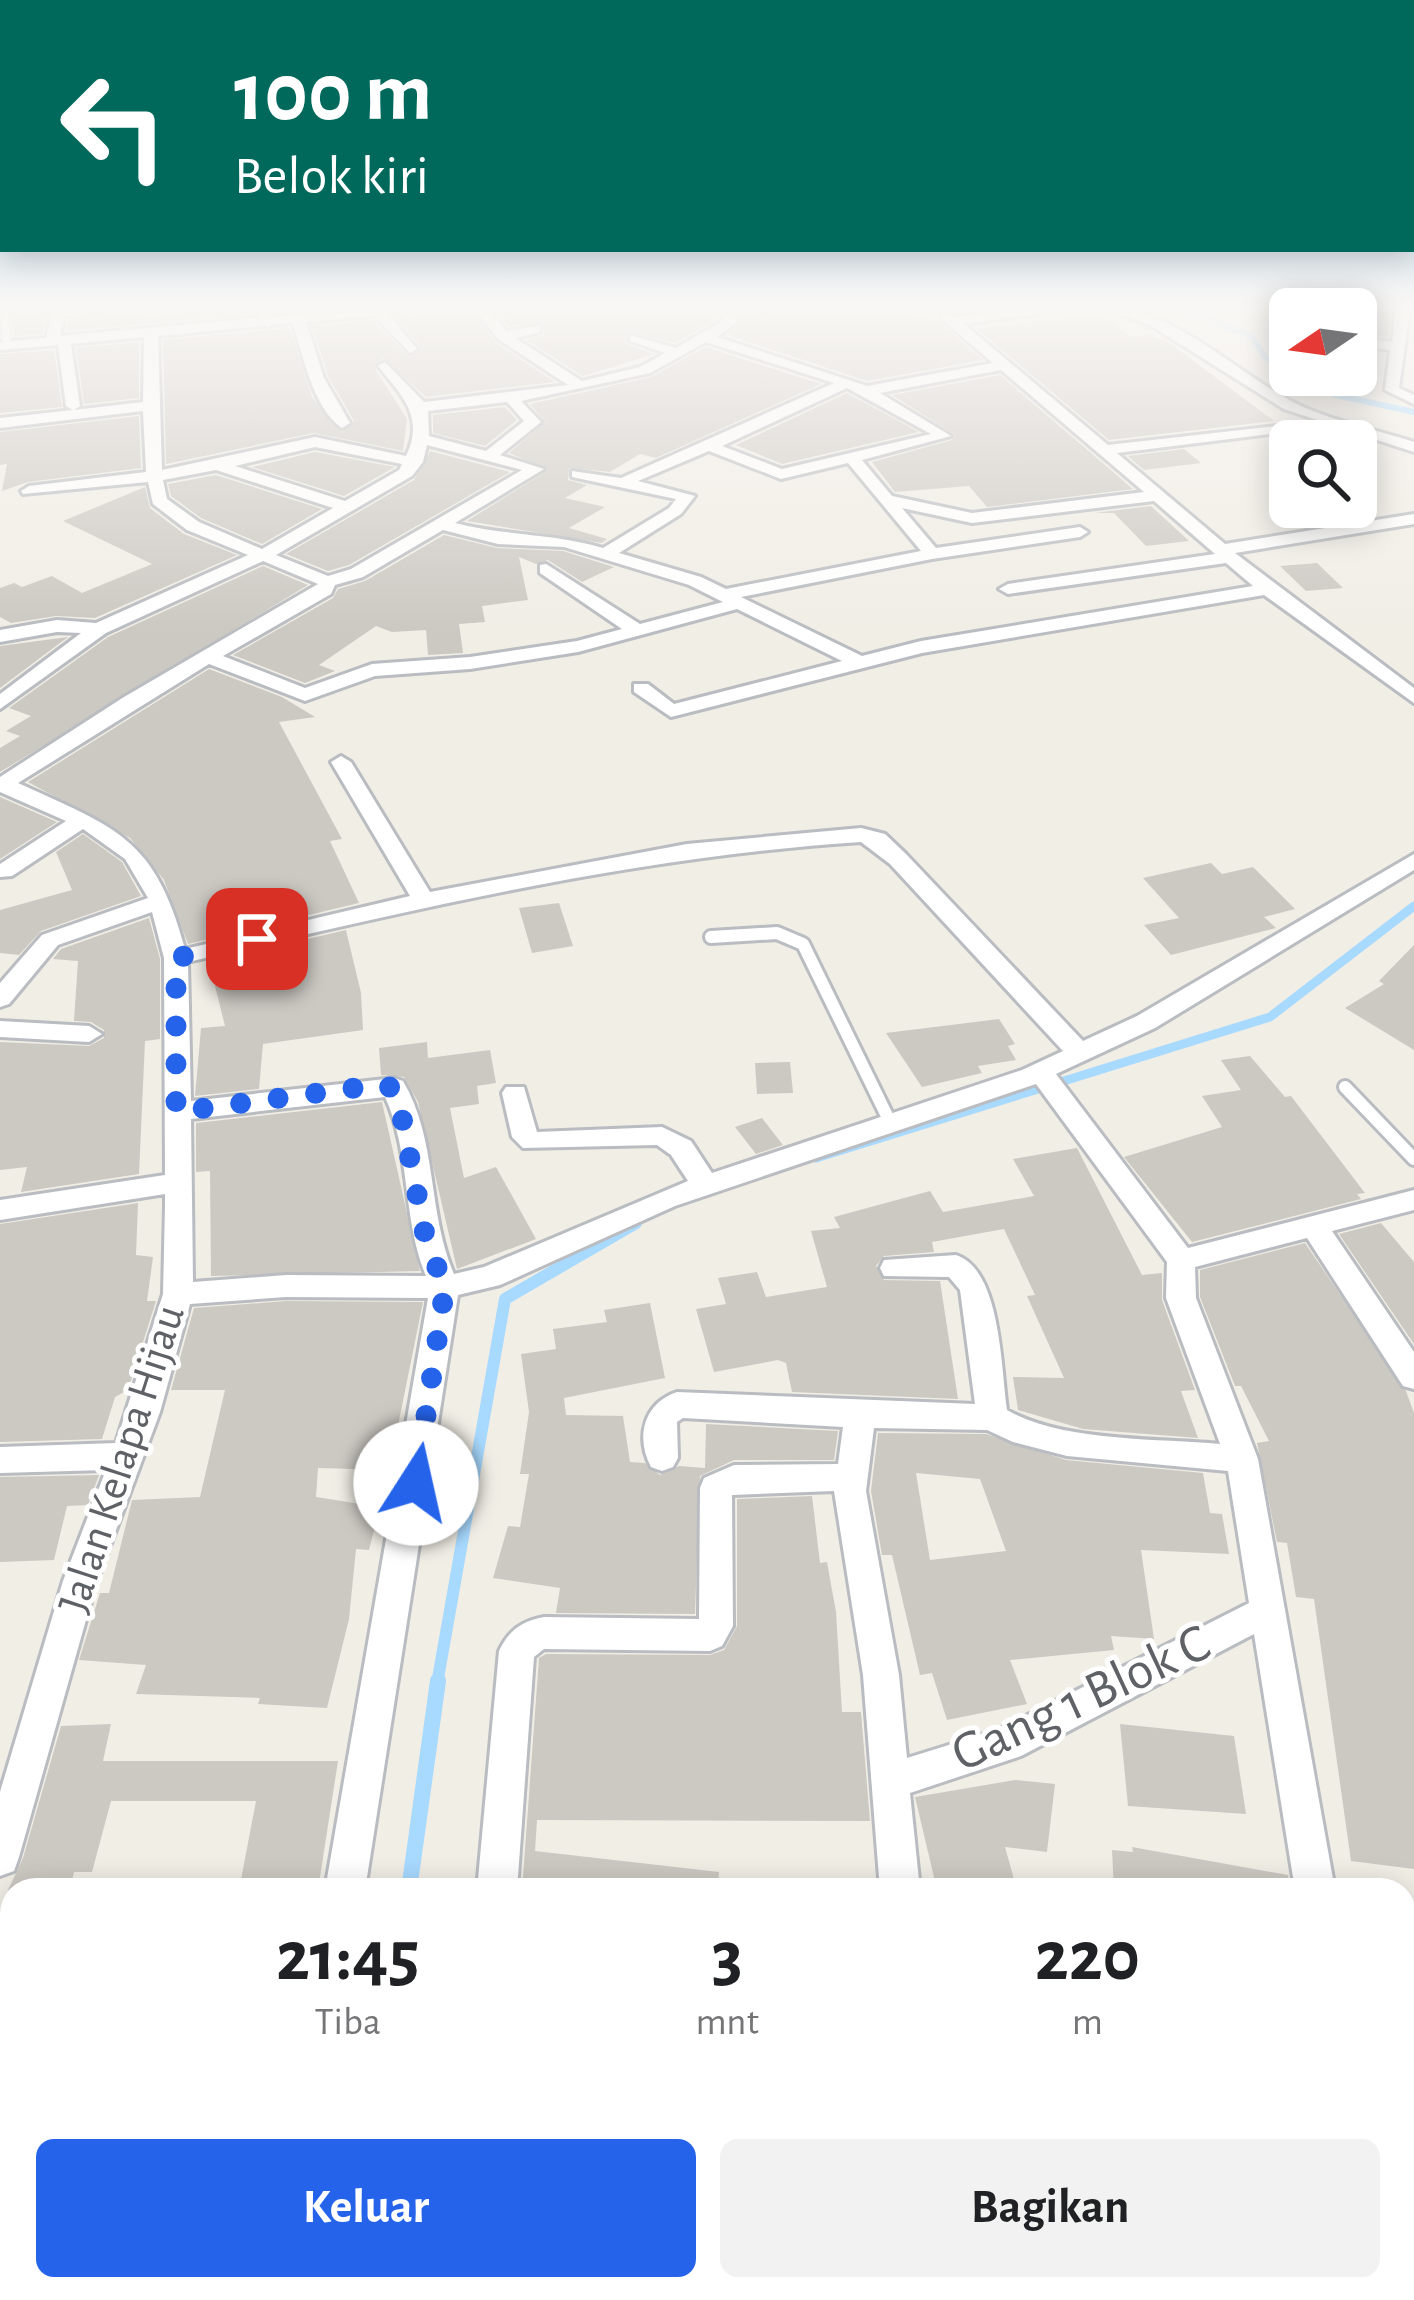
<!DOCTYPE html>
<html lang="id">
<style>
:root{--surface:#fff;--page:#f2f2f2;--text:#202124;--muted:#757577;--accent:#2563eb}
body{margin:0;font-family:"Alegreya Sans",sans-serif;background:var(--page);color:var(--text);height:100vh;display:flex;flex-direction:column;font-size:45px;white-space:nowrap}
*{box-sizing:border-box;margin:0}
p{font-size:39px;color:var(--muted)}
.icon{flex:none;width:66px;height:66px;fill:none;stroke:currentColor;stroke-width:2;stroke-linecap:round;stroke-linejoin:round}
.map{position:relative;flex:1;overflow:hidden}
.sheet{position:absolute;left:0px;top:1878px;width:1416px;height:423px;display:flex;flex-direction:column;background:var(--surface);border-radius:36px 36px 0 0;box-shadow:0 6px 30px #0003}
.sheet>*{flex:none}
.guide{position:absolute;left:0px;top:0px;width:1416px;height:252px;box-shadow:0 6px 30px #0003;background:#00695c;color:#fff;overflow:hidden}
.needle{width:78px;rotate:257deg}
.fabs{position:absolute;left:1269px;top:288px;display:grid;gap:24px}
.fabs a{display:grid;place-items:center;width:108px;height:108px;border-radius:18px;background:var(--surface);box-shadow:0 6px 30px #0003;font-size:60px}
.pin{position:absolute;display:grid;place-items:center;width:102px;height:102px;color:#fff;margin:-51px;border-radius:24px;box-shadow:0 6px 18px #0006}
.me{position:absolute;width:132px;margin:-66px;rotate:10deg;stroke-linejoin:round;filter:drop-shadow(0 0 9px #0008)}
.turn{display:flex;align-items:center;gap:42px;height:252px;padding:0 36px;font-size:54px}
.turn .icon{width:156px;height:156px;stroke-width:2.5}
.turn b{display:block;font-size:84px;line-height:102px}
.eta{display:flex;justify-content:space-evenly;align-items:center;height:204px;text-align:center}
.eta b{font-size:72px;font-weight:600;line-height:84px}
.primary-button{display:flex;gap:24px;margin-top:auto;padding:24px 36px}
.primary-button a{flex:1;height:138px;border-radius:18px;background:var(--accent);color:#fff;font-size:48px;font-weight:600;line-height:138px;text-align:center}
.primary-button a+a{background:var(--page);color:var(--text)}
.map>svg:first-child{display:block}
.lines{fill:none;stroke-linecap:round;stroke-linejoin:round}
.stream-far3{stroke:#a8d9ff;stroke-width:6}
.stream-far2{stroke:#a8d9ff;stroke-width:9}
.stream-far1{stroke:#a8d9ff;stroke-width:12}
.stream{stroke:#a8d9ff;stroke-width:16}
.building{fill:#ccc9c3;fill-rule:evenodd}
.lane-far2-casing{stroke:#b9bcc0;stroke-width:10}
.lane-far1-casing{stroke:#b9bcc0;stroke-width:18}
.lane-casing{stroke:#b9bcc0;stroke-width:27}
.street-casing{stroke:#b9bcc0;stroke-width:6}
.lane-far2{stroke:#fff;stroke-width:8}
.lane-far1{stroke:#fff;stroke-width:12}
.lane{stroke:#fff;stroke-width:21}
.street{fill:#fff;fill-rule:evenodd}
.route{stroke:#2563eb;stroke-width:21;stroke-dasharray:0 37.8}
.labels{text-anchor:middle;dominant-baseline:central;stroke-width:10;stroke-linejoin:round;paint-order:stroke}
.street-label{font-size:45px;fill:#5e6267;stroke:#fff}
.near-street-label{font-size:54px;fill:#5e6267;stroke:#fff}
</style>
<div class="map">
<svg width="1414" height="2300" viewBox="0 0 1414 2300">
<rect width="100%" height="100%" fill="#f1eee6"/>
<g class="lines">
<!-- stream-far3 -->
<path class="stream-far3" d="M 1182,308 L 1251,336 L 1266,358 L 1290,374
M 1292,375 L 1336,395 L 1414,412"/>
<!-- stream-far2 -->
<path class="stream-far2" d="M 816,1158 L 1270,1017 L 1414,906"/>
<!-- stream-far1 -->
<path class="stream-far1" d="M 437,1684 L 505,1299 L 636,1223"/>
<!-- stream -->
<path class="stream" d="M 409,1890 L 438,1681
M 351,2300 L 352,2289"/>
</g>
<!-- building -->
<path class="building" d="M 7,308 L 50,308 L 42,334 L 15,336 Z
M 124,308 L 140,308 L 147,321 L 162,317 L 163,308 L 253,308 L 255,314 L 66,331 L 68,321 Z
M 454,308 L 470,308 L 496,343 L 555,382 L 426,397 L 383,358 L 375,369 L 407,419 L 403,451 L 314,433 L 166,464 L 163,340 L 290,328 L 312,397 L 342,432 L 354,421 L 328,376 L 312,326 L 373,321 L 409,357 L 420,346 L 396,317 Z
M 493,308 L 713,308 L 718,318 L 675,343 L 627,331 L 626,344 L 654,354 L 583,376 L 526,340 L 544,335 L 543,323 L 508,326 Z
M 735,308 L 899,308 L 940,323 L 983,360 L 867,381 L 727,335 L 742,322 Z
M 1391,308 L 1388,337 L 1356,334 L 1356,308 Z
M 1101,314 L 1131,337 L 1149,335 L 1168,342 L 1274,421 L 1109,440 L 977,329 Z
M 139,342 L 139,398 L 84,404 L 76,348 Z
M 706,347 L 821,384 L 656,458 L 640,454 L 610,472 L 569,468 L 568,480 L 587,485 L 565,498 L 605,507 L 569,528 L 607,539 L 602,543 L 467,521 L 548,470 L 509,453 L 545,422 L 530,404 L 651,377 Z
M 54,350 L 62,407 L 0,413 L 0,354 Z
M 1000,375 L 1133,489 L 987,507 L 969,486 L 895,492 L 872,462 L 952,440 L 955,435 L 892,395 Z
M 847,393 L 919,432 L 782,464 L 736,445 Z
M 505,407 L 517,420 L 485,446 L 433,433 L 433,415 Z
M 139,416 L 141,468 L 28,482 L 2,491 L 7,464 L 0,465 L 0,432 Z
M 1184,449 L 1201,463 L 1144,470 L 1128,456 Z
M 430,451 L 510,472 L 349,565 L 328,571 L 286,554 L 414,480 Z
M 315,452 L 395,467 L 344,496 L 252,467 Z
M 216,475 L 322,509 L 262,544 L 201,518 L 171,496 L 168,484 Z
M 145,487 L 150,508 L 184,534 L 237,555 L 95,618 L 56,616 L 11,623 L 0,617 L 0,588 L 14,583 L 22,587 L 52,576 L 82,593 L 152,564 L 63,521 Z
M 1151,506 L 1189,541 L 1146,546 L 1114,513 L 1094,513 Z
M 444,535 L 497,548 L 563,551 L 614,567 L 582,582 L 548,560 L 536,564 L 519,557 L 528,600 L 482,606 L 485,622 L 459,624 L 463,653 L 428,655 L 426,630 L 392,632 L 376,626 L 319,665 L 335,671 L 305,683 L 233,655 L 333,598 L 338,589 L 365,581 Z
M 1317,563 L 1343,588 L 1306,591 L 1280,566 Z
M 263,566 L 308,585 L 0,772 L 0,748 L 20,736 L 6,731 L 31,716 L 9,708 L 108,637 Z
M 68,637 L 0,688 L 0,646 Z
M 209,669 L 282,697 L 315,717 L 279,722 L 342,839 L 330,841 L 359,903 L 188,944 L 164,880 L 130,838 L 28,782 Z
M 0,797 L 57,822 L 0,859 Z
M 83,834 L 122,862 L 141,896 L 41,931 L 19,955 L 0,953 L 0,910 L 72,890 L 56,852 Z
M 1211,863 L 1222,874 L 1253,867 L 1295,909 L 1264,917 L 1276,928 L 1171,955 L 1144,925 L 1179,918 L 1143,878 Z
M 559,903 L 573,946 L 532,953 L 519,908 Z
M 149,918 L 160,959 L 160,1039 L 145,1041 L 139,1174 L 21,1192 L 27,1167 L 0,1170 L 0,1042 L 89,1046 L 104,1038 L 104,1030 L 91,1022 L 74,1021 L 78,961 L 53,959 L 61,949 Z
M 346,930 L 361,993 L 363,1030 L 263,1044 L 259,1089 L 195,1096 L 201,1028 L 225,1026 L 209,962 Z
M 1414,945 L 1414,1050 L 1345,1008 L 1384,984 L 1379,981 Z
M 999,1019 L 1015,1044 L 1008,1046 L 1016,1060 L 978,1066 L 982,1073 L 922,1087 L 886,1033 Z
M 427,1042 L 428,1058 L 490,1050 L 496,1083 L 477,1086 L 479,1104 L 450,1108 L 464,1178 L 496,1167 L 536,1239 L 457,1269 L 418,1102 L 404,1077 L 381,1075 L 379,1048 Z
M 1250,1056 L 1285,1097 L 1291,1096 L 1365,1193 L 1357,1194 L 1361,1199 L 1192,1242 L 1124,1157 L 1222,1127 L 1202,1096 L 1241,1090 L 1221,1060 Z
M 790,1062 L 793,1093 L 757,1094 L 755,1063 Z
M 382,1102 L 420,1271 L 211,1276 L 210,1171 L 196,1172 L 196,1123 Z
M 762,1118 L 783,1145 L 756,1154 L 735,1127 Z
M 1077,1148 L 1142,1275 L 1162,1273 L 1162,1300 L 1195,1390 L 1181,1391 L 1198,1438 L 1083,1429 L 1018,1410 L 1013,1377 L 1064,1378 L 1027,1296 L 1035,1295 L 1004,1229 L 932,1242 L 934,1252 L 884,1256 L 876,1266 L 884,1280 L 940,1281 L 958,1399 L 792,1392 L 786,1363 L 778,1360 L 714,1372 L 696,1309 L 726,1304 L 718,1278 L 757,1272 L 766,1297 L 827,1287 L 811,1231 L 840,1228 L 834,1217 L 930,1191 L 943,1212 L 1034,1196 L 1013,1159 Z
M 138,1203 L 136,1255 L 153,1257 L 147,1301 L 156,1301 L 128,1390 L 115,1397 L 102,1439 L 0,1442 L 0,1224 Z
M 1381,1223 L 1414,1262 L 1414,1344 L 1339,1234 Z
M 1305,1243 L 1406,1391 L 1414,1413 L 1414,1869 L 1351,1861 L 1314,1599 L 1296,1597 L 1287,1543 L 1277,1542 L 1257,1443 L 1269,1441 L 1241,1386 L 1235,1386 L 1200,1297 L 1200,1270 Z
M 286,1301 L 423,1302 L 389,1470 L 318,1468 L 316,1497 L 380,1507 L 369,1550 L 356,1549 L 349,1619 L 327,1708 L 258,1704 L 260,1698 L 136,1694 L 146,1665 L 79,1660 L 100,1593 L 109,1593 L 132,1500 L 200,1497 L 225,1390 L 171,1390 L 194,1308 Z
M 650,1303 L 665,1378 L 564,1398 L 566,1415 L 623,1416 L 630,1462 L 645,1463 L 660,1475 L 679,1466 L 705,1468 L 706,1424 L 838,1431 L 834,1460 L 734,1460 L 700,1476 L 695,1614 L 556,1613 L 560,1588 L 493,1578 L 508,1526 L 520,1527 L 529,1474 L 520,1474 L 529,1412 L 521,1354 L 556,1349 L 553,1329 L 607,1322 L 604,1310 Z
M 878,1433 L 986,1434 L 1066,1460 L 1203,1473 L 1210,1513 L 1222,1514 L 1229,1554 L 1141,1550 L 1154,1639 L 1111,1636 L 1114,1650 L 1010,1660 L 1027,1704 L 947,1720 L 932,1673 L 920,1675 L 892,1555 L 882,1555 L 871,1491 ZM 916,1473 L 980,1479 L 1006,1551 L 930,1560 Z
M 99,1475 L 88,1505 L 67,1506 L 54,1560 L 0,1562 L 0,1477 Z
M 812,1496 L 820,1563 L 827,1562 L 836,1612 L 842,1712 L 861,1712 L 870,1821 L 537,1820 L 535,1851 L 719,1872 L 718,1890 L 522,1890 L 539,1658 L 546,1654 L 710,1655 L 724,1650 L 737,1626 L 737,1499 Z
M 111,1724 L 103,1761 L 338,1761 L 318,1890 L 239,1890 L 256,1801 L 111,1801 L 92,1872 L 74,1872 L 70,1890 L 8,1890 L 23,1858 L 61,1726 Z
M 1120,1724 L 1234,1736 L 1246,1814 L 1128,1806 Z
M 1015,1780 L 1055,1784 L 1047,1852 L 1005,1847 L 1017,1890 L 937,1890 L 915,1797 Z
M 1132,1847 L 1288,1875 L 1290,1890 L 1114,1890 L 1112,1850 L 1133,1852 Z"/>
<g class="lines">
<defs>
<path id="lane-far2" d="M 261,308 L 268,323
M 5,316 L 7,345"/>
<path id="lane-far1" d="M 711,937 L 777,933 L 803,944 L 891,1124
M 1345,1087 L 1414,1159"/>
<path id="lane" d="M 1047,2289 L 1099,2300"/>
<path id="street" d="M 75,308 L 120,308 L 64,317 L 60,336 L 370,308 L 421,308 L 388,314 L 417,349 L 410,353 L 375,316 L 306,322 L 324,378 L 350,423 L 342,428 C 313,409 303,355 293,323 L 158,336 L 162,470 L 315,437 L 406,456 C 425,416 402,396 378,366 L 385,362 L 424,402 L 568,385 L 498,339 L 474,308 L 487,308 L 506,331 L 540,326 L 540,332 L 515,338 L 582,381 L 640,367 L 665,353 L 630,341 L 630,335 L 676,348 L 724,320 L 717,308 L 730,308 L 738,321 L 717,337 L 867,386 L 993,363 L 942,319 L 942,313 L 956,317 L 1041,308 L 1036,314 L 964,324 L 1108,445 L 1320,421 L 1284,409 L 1150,325 L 1102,308 C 1174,308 1230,368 1291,401 C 1327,420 1374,429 1414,442 L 1414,452 L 1334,426 L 1117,453 L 1225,544 L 1414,514 L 1414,524 L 1235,553 L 1414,688 L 1414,703 L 1264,595 L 922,653 L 671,717 L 634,692 L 634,684 L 648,684 L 674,704 L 842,661 L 737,609 L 578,652 L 470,669 L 375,676 L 305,701 L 209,664 L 18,783 C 116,828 155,837 185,949 L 410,896 L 331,762 L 341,756 L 351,762 L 430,892 L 687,844 L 861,828 L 885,834 L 906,854 L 1083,1041 L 1137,1016 L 1414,854 L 1414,870 L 1155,1028 L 1056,1074 L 1188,1248 L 1414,1190 L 1414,1210 L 1332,1231 L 1414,1352 L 1414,1389 L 1403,1386 L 1307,1238 L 1195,1267 L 1196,1298 L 1258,1459 L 1335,1890 L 1295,1890 L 1254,1634 L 1021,1756 L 910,1793 L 920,1890 L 880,1890 L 863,1675 L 834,1491 L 732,1495 L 733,1626 L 722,1646 L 710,1651 L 544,1649 L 534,1657 L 517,1890 L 477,1890 L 499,1651 C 509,1630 522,1621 544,1617 L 699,1619 L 700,1488 L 704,1478 L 734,1465 L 838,1464 L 843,1427 L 683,1418 L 677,1422 L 678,1458 L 673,1467 L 662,1471 L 651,1467 C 635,1437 644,1403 677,1392 L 975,1404 L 960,1290 L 949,1277 L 884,1276 L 880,1268 L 884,1260 L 956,1255 C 1001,1269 1001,1369 1007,1410 C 1063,1442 1156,1438 1220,1444 L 1166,1298 L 1167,1262 L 1036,1084 L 675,1206 L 500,1285 L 458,1295 L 365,1890 L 325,1890 L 428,1298 L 286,1297 L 190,1304 L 160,1412 L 97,1581 L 19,1857 L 14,1871 L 0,1876 L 0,1792 L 63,1581 L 106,1470 L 0,1473 L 0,1447 L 116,1443 L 163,1294 L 165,1206 L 165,1194 L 0,1220 L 0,1200 L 165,1175 L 164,958 L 152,912 L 58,945 L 9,1004 L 0,1007 L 0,983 L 42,935 L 148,898 L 125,859 L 83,829 L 12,876 L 0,877 L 0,864 L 66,821 L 0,792 L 0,777 L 124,697 L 318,584 L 263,561 L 106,633 L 0,709 L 0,694 L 81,633 L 57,632 L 0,642 L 0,630 L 57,620 L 96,623 L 248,555 L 187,530 L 153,504 L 148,482 L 23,494 L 21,491 L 29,486 L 146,472 L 143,411 L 0,428 L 0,418 L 73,410 L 66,406 L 58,345 L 0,350 L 0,342 L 46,338 L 53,311 ZM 144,337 L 143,402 L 74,410 L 80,406 L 71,344 ZM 706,342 L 834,383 L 621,478 L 572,471 L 572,477 L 676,499 L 669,508 L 603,548 C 554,533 504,536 455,523 L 544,469 L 500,455 L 541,422 L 521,401 L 650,373 ZM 1001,370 L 1144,492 L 972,513 L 892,496 L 862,460 L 951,436 L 880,393 ZM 847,388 L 931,434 L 782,469 L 722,446 ZM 507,402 L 524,421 L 486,451 L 429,436 L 428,411 ZM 427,445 L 522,470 L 351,569 L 328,576 L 276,555 L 412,476 L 423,462 ZM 315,447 L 402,464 L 399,470 L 345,501 L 235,466 ZM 709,451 L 781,479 L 848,463 L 921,551 L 726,589 L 701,577 L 619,553 L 681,514 L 695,496 L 638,481 ZM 216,470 L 333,508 L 262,549 L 199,522 L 167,499 L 163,480 ZM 1154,501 L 1215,554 L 1008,584 L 999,589 L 1008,594 L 1226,563 L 1253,586 L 921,641 L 862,656 L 741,597 L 932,559 L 1080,537 L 1088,532 L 1080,527 L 936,548 L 902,508 L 972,523 ZM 443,530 L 498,544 L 564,547 L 689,585 L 723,602 L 640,624 L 546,564 L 540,565 L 540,573 L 622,629 L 577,641 L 470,657 L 372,664 L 305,688 L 223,656 L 331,594 L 335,585 L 363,577 ZM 861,842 L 890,864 L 1063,1051 L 1022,1070 L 712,1173 L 691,1141 L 662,1127 L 537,1132 L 524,1087 L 506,1087 L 502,1093 L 512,1137 L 523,1148 L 657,1145 L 671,1155 L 688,1181 L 484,1267 L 454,1274 C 427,1212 438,1140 403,1081 L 394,1078 L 191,1101 L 188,962 C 411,910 631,857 861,842 ZM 385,1097 C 411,1153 402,1219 426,1276 L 286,1275 L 193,1282 L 191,1119 ZM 874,1428 L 987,1430 L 1013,1442 L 1067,1456 L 1228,1471 L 1249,1603 L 1000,1729 L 907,1758 L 899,1675 L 866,1491 Z
M 144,308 L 158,308 L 158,314 L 146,317 Z
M 1282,308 L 1296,308 L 1290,309 L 1290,337 L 1276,328 Z
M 1396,308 L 1410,308 L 1399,388 L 1414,395 L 1414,404 L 1385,390 L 1390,350 L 1356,346 L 1356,338 L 1392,342 Z
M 0,1021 L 89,1026 L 102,1034 L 89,1042 L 0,1037 Z
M 12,2123 L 12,2167 L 0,2172 L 0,2128 Z
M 1404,2165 L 1414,2169 L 1414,2214 L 1404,2210 Z
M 12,2273 L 12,2289 L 51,2289 L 48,2300 L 2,2300 Z
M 810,2289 L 856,2289 L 855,2300 L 809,2300 Z
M 1272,2289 L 1318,2289 L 1318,2300 L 1272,2300 Z"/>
</defs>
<!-- lane-far2 casing -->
<use href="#lane-far2" class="lane-far2-casing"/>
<!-- lane-far1 casing -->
<use href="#lane-far1" class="lane-far1-casing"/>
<!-- lane casing -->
<use href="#lane" class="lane-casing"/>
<!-- street casing -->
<use href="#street" class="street-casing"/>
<!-- lane-far2 -->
<use href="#lane-far2" class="lane-far2"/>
<!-- lane-far1 -->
<use href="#lane-far1" class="lane-far1"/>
<!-- lane -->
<use href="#lane" class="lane"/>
<!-- street -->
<use href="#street" class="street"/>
</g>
<!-- sky -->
<linearGradient id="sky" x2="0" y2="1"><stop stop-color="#8ec3f1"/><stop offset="0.49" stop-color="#f9f7f4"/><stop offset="1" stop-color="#f9f7f4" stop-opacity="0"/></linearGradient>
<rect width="1414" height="630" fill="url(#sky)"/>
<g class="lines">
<!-- route -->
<path class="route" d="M 257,939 L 176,958 L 176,1112 L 385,1084 L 397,1092 L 426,1240 L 445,1287 L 416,1483"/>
</g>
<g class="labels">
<!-- street labels -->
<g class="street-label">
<text transform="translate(122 1459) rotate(-72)">Jalan Kelapa Hijau</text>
</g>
<!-- near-street labels -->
<g class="near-street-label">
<text transform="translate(1081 1699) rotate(-25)">Gang 1 Blok C</text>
</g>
</g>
</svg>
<div class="fabs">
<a><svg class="needle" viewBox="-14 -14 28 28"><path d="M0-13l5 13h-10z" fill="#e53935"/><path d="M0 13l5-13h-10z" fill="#757577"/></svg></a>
<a><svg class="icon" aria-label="search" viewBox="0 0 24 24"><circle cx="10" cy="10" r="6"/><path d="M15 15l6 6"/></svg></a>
</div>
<div class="pin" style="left:257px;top:939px;background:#d93025"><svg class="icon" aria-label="arrive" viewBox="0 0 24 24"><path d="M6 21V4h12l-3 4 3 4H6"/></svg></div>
<svg class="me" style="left:416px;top:1483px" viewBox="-20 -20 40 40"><circle r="19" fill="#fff"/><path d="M0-13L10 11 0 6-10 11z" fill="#2563eb"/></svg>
<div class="guide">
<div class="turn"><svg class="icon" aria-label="left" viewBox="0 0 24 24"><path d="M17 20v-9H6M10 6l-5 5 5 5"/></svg><div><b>100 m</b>Belok kiri</div></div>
</div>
<section class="sheet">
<div class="eta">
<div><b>21:45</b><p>Tiba</p></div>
<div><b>3</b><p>mnt</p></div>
<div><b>220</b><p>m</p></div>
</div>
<div class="primary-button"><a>Keluar</a><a>Bagikan</a></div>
</section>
</div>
